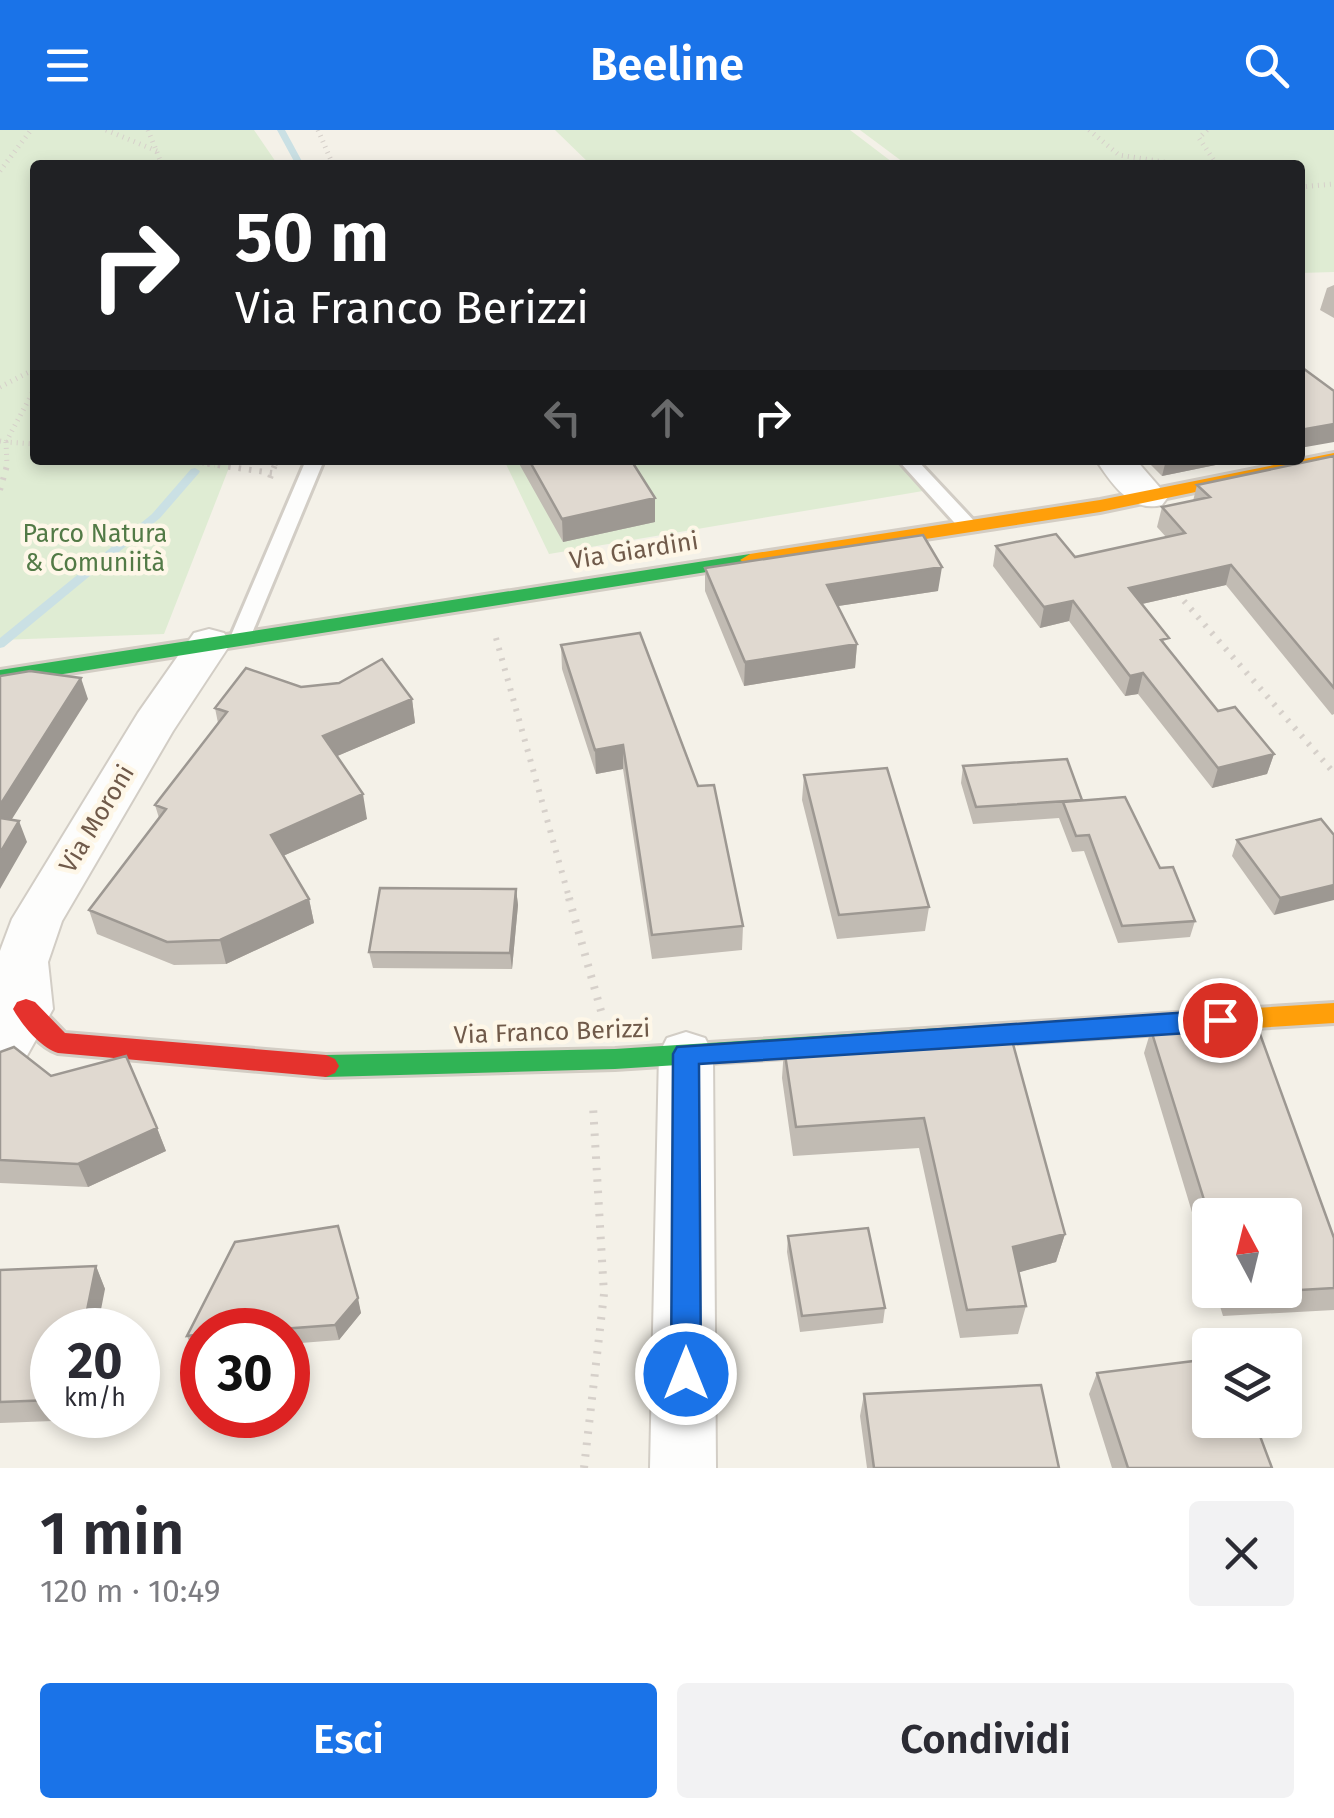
<!DOCTYPE html>
<html lang="it">
<meta charset="utf-8">
<style>
:root{--surface:#fff;--page:#f2f2f3;--text:#2b2b33;--muted:#7c7c81;--accent:#1a73e8}
body{margin:0;font-family:"Fira Sans",sans-serif;background:var(--page);color:var(--text);height:100vh;display:flex;flex-direction:column;font-size:38px;white-space:nowrap}
*{box-sizing:border-box;margin:0}
p{font-size:32px;color:var(--muted)}
.icon{flex:none;width:55px;height:55px;fill:none;stroke:currentColor;stroke-width:2;stroke-linecap:round;stroke-linejoin:round}
.map{position:relative;height:1338px;overflow:hidden}
.details{display:flex;flex-direction:column;background:var(--surface);flex:1}
.details>*{flex:none}
.banner{position:absolute;left:30px;top:30px;width:1275px;height:305px;border-radius:10px;box-shadow:0 5px 15px #0003;background:#202124;color:#fff;overflow:hidden}
.needle{width:65px;rotate:353deg}
.buttons{position:absolute;left:1192px;top:1068px;display:grid;gap:20px}
.buttons a{display:grid;place-items:center;width:110px;height:110px;border-radius:10px;background:var(--surface);box-shadow:0 5px 15px #0003;font-size:50px}
.speed{position:absolute;left:30px;top:1178px;display:flex;gap:20px;font-size:50px;font-weight:700;text-align:center}
.speed>*{display:grid;place-content:center;width:130px;height:130px;border-radius:50%;background:var(--surface);box-shadow:0 5px 15px #0003;line-height:1}
.speed small{font-size:25px;font-weight:400}
.speed .limit{border:15px solid #d22;background:#fff;color:#111}
.pin{position:absolute;display:grid;place-items:center;width:85px;height:85px;color:#fff;margin:-42px;border:5px solid #fff;border-radius:50%;box-shadow:0 2px 10px #0007}
.me{position:absolute;width:110px;margin:-55px;rotate:0deg;stroke-linejoin:round;filter:drop-shadow(0 0 8px #0008)}
.turn{display:flex;align-items:center;gap:35px;height:210px;padding:0 40px;font-size:45px}
.turn .icon{width:130px;height:130px;stroke-width:2.5}
.turn b{display:block;font-size:70px;line-height:85px}
.lanes{display:flex;align-items:center;height:95px;padding:0 40px;background:#0003;justify-content:center;gap:50px;direction:ltr}
.lanes .off{opacity:.35}
.round{display:grid;place-items:center;flex:none;width:105px;height:105px;border-radius:10px;background:var(--page)}
.summary{display:flex;align-items:center;justify-content:space-between;height:170px;padding:0 40px}
h1{font-size:60px;font-weight:600;line-height:75px}
.action{display:flex;gap:20px;margin-top:auto;padding:20px 40px}
.action a{flex:1;height:115px;border-radius:10px;background:var(--accent);color:#fff;font-size:40px;font-weight:600;line-height:115px;text-align:center}
.action a+a{background:var(--page);color:var(--text)}
header{display:flex;justify-content:space-between;align-items:center;height:130px;padding:0 40px;background:var(--accent);color:#fff;font-size:45px;font-weight:600}
.map>svg:first-child{display:block}
.green{fill:#dfecd3}
.lines{fill:none;stroke-linecap:round;stroke-linejoin:round}
.stream{fill:#cae0e4;fill-rule:evenodd}
.lane-casing{stroke:#d2cdc5;stroke-width:6}
.street-casing{stroke:#d2cdc5;stroke-width:4}
.fast-casing{stroke:#d3cdc4;stroke-width:6}
.slow-casing{stroke:#d3cdc4;stroke-width:6}
.jam-casing{stroke:#d3cdc4;stroke-width:6}
.path-far2{stroke:#d6d0ca;stroke-width:5;stroke-dasharray:1 5;stroke-linecap:butt}
.path-far1{stroke:#d6d0ca;stroke-width:6;stroke-dasharray:2.5 8;stroke-linecap:butt}
.path{stroke:#d6d0ca;stroke-width:8;stroke-dasharray:2.5 9;stroke-linecap:butt}
.lane{fill:#fdfdfc;fill-rule:evenodd}
.street{fill:#fdfdfc;fill-rule:evenodd}
.fast{fill:#30b455;fill-rule:evenodd}
.slow{fill:#ff9f0a;fill-rule:evenodd}
.jam{fill:#e5322d;fill-rule:evenodd}
.wall{fill:#c1bbb3}
.shaded-wall{fill:#9d9892}
.building{fill:#e0d9d0;stroke:#9d9892;stroke-width:2.5}
.route{fill:#1a73e8;stroke:#114b97;stroke-width:2.5}
.labels{text-anchor:middle;dominant-baseline:central;stroke-width:9;stroke-linejoin:round;paint-order:stroke}
.park-label{font-size:25px;fill:#527a46;stroke:#fef7e8}
.street-label{font-size:25px;fill:#705a4a;stroke:#fef7e8}
</style>
<header><svg class="icon" aria-label="menu" viewBox="0 0 24 24"><path d="M4 6h16M4 12h16M4 18h16"/></svg>Beeline<svg class="icon" aria-label="search" viewBox="0 0 24 24"><circle cx="10" cy="10" r="6"/><path d="M15 15l6 6"/></svg></header>
<div class="map">
<svg width="1334" height="1338" viewBox="0 0 1334 1338">
<rect width="100%" height="100%" fill="#f4f1e8"/>
<!-- green -->
<path class="green" d="M 0,0 L 254,0 L 278,35 L 35,35 L 35,330 L 232,330 L 164,504 L 0,510 Z
M 555,0 L 850,0 L 896,35 L 591,35 Z
M 860,0 L 1334,0 L 1334,142 L 1300,143 L 1300,35 L 907,35 Z
M 504,330 L 899,330 L 923,361 L 549,424 Z"/>
<g class="lines">
<!-- stream -->
<path class="stream" d="M 277,0 L 285,0 L 304,35 L 296,35 Z
M 195,338 L 200,341 L 199,343 L 160,388 L 4,517 L 0,518 L 0,508 L 152,384 L 191,339 Z"/>
<defs>
<path id="lane" d="M 306,330 L 324,330 L 250,508 L 240,515 L 233,513 L 230,508 Z
M 898,330 L 917,330 L 976,393 L 976,401 L 962,401 Z"/>
<path id="street" d="M 1096,330 L 1136,330 L 1168,367 L 1162,375 C 1131,383 1112,354 1096,330 Z
M 209,499 L 224,503 L 231,513 L 173,601 L 62,791 L 48,832 L 53,879 L 19,940 L 0,946 L 0,821 L 12,789 L 138,583 L 194,503 Z
M 686,902 L 705,908 L 713,924 L 716,1338 L 650,1338 L 659,924 L 667,908 Z"/>
<path id="fast" d="M 750,424 L 757,426 L 760,430 L 757,434 L 0,554 L 0,540 Z
M 1019,893 L 1028,896 L 1032,903 L 1028,910 L 1019,913 L 615,939 L 326,947 L 317,943 L 313,936 L 317,929 L 326,925 L 615,919 Z"/>
<path id="slow" d="M 1334,323 L 1334,333 L 1100,382 L 750,436 L 740,430 L 750,424 L 1100,370 Z
M 1334,873 L 1334,893 L 1019,913 L 1010,910 L 1006,903 L 1010,896 L 1019,893 Z"/>
<path id="jam" d="M 26,869 L 35,872 L 65,903 L 326,925 L 335,929 L 339,936 L 335,943 L 326,947 L 58,923 C 41,918 22,895 13,879 L 17,872 Z"/>
</defs>
<!-- lane casing -->
<use href="#lane" class="lane-casing"/>
<!-- street casing -->
<use href="#street" class="street-casing"/>
<!-- fast casing -->
<use href="#fast" class="fast-casing"/>
<!-- slow casing -->
<use href="#slow" class="slow-casing"/>
<!-- jam casing -->
<use href="#jam" class="jam-casing"/>
<!-- path-far2 -->
<path class="path-far2" d="M 106,0 L 157,21
M 148,0 L 162,35
M 318,0 L 333,35
M 1089,0 L 1119,25 L 1183,35
M 1207,0 L 1199,8 L 1217,35
M 0,41 L 31,0
M 1300,57 L 1334,54
M 0,257 L 35,239
M 35,258 L 6,312 L 35,314
M 0,311 L 6,312 L 7,335
M 179,330 L 215,335
M 275,335 L 277,330"/>
<!-- path-far1 -->
<path class="path-far1" d="M 197,332 L 272,343
M 270,348 L 276,332
M 0,360 L 8,332
M 1177,463 L 1334,643
M 496,508 L 570,771"/>
<!-- path -->
<path class="path" d="M 569,768 L 601,881
M 584,1338 L 604,1164 L 593,976"/>
<!-- lane -->
<use href="#lane" class="lane"/>
<!-- street -->
<use href="#street" class="street"/>
<!-- fast -->
<use href="#fast" class="fast"/>
<!-- slow -->
<use href="#slow" class="slow"/>
<!-- jam -->
<use href="#jam" class="jam"/>
</g>
<!-- wall -->
<path class="wall" d="M 1334,155 L 1334,188 L 1320,180 L 1327,158 Z
M 1334,326 L 1334,584 L 1332,585 L 1226,455 L 1142,474 L 1167,517 L 1218,581 L 1274,624 L 1267,644 L 1212,658 L 1138,564 L 1125,566 L 1069,491 L 1040,498 L 993,436 L 996,416 L 1075,427 L 1166,407 L 1157,397 L 1162,377 L 1193,371 L 1197,355 Z
M 517,330 L 631,330 L 655,392 L 563,412 Z
M 1151,330 L 1240,330 L 1162,346 L 1150,334 Z
M 705,438 L 938,461 L 838,476 L 857,514 L 855,538 L 744,556 L 705,461 Z
M 561,515 L 743,796 L 742,820 L 652,829 L 623,639 L 596,644 L 562,539 Z
M 301,557 L 412,569 L 415,593 L 337,626 L 367,689 L 283,726 L 309,769 L 314,793 L 226,834 L 174,835 L 97,804 L 89,780 L 159,688 L 155,675 L 218,593 L 215,578 Z
M 963,636 L 1082,670 L 1160,738 L 1195,791 L 1190,807 L 1118,813 L 1084,721 L 1072,722 L 1059,688 L 973,694 L 961,653 Z
M 804,645 L 929,777 L 925,801 L 837,809 L 802,670 Z
M 1334,705 L 1274,785 L 1232,726 L 1237,710 Z
M 516,759 L 518,775 L 512,839 L 373,838 L 369,822 Z
M 1151,900 L 1334,1108 L 1334,1180 L 1223,1186 L 1215,1160 L 1285,1160 L 1210,1085 L 1210,1142 L 1144,923 Z
M 1010,903 L 1065,1104 L 1056,1132 L 1019,1142 L 1026,1176 L 1018,1204 L 960,1208 L 919,1018 L 793,1026 L 782,948 L 784,918 Z
M 0,922 L 157,998 L 166,1021 L 88,1057 L 0,1053 Z
M 338,1096 L 361,1183 L 339,1210 L 288,1214 L 288,1200 L 202,1200 L 202,1220 L 193,1221 L 187,1206 L 235,1112 Z
M 788,1106 L 885,1178 L 883,1193 L 800,1202 L 787,1122 Z
M 96,1136 L 105,1159 L 52,1200 L 52,1285 L 80,1285 L 79,1290 L 0,1293 L 0,1140 Z
M 1097,1243 L 1272,1338 L 1112,1338 L 1089,1264 Z
M 864,1264 L 1059,1338 L 867,1338 L 860,1286 Z"/>
<!-- shaded-wall -->
<path class="shaded-wall" d="M 1334,294 L 1334,312 L 1300,318 L 1305,299 Z
M 1166,330 L 1240,330 L 1162,346 Z
M 655,368 L 655,392 L 563,412 L 562,389 Z
M 1231,435 L 1226,455 L 1124,478 L 1129,458 Z
M 942,437 L 938,461 L 825,478 L 827,455 Z
M 1073,471 L 1069,491 L 1040,498 L 1044,477 Z
M 857,514 L 855,538 L 744,556 L 745,532 Z
M 1143,543 L 1138,564 L 1125,566 L 1130,546 Z
M 81,548 L 88,569 L 0,708 L 0,675 Z
M 412,569 L 415,593 L 328,630 L 323,606 Z
M 623,615 L 623,639 L 596,644 L 595,620 Z
M 1274,624 L 1267,644 L 1212,658 L 1218,638 Z
M 363,664 L 367,689 L 276,729 L 271,705 Z
M 19,691 L 27,712 L 0,759 L 0,723 Z
M 1334,755 L 1334,770 L 1274,785 L 1280,768 Z
M 516,759 L 518,775 L 512,839 L 510,823 Z
M 309,769 L 314,793 L 226,834 L 220,810 Z
M 157,998 L 166,1021 L 88,1057 L 78,1034 Z
M 1065,1104 L 1056,1132 L 1006,1146 L 1013,1117 Z
M 96,1136 L 105,1159 L 97,1200 L 83,1200 Z
M 358,1168 L 361,1183 L 339,1210 L 335,1195 Z"/>
<!-- building -->
<path class="building" d="M 1300,236 L 1334,261 L 1334,294 L 1305,299 L 1302,307 L 1300,307 Z
M 1334,326 L 1334,558 L 1231,435 L 1129,458 L 1169,508 L 1161,510 L 1218,581 L 1235,577 L 1274,624 L 1218,638 L 1143,543 L 1130,546 L 1073,471 L 1044,477 L 996,416 L 1056,404 L 1075,427 L 1185,403 L 1162,377 L 1210,367 L 1197,355 Z
M 529,330 L 631,330 L 655,368 L 562,389 Z
M 923,405 L 942,437 L 827,455 L 857,514 L 745,532 L 705,438 Z
M 640,503 L 698,656 L 714,655 L 743,796 L 652,805 L 623,615 L 595,620 L 561,515 Z
M 382,529 L 412,569 L 323,606 L 363,664 L 271,705 L 309,769 L 220,810 L 167,812 L 89,780 L 166,679 L 155,675 L 227,582 L 215,578 L 246,538 L 301,557 L 339,553 Z
M 30,541 L 81,548 L 0,675 L 0,546 Z
M 1067,629 L 1082,670 L 976,677 L 963,636 Z
M 887,638 L 929,777 L 839,785 L 804,645 Z
M 1125,667 L 1160,738 L 1173,737 L 1195,791 L 1122,796 L 1089,705 L 1076,706 L 1063,672 Z
M 0,688 L 19,691 L 0,723 Z
M 1321,689 L 1334,705 L 1334,755 L 1280,768 L 1237,710 Z
M 380,758 L 516,759 L 510,823 L 369,822 Z
M 1256,893 L 1334,1108 L 1334,1158 L 1233,1164 L 1232,1160 L 1285,1160 L 1285,1085 L 1210,1085 L 1210,1089 L 1151,900 Z
M 1010,903 L 1065,1104 L 1013,1117 L 1026,1176 L 967,1180 L 924,988 L 796,997 L 784,918 Z
M 14,917 L 51,946 L 126,926 L 157,998 L 78,1034 L 0,1030 L 0,922 Z
M 338,1096 L 358,1168 L 335,1195 L 267,1200 L 202,1200 L 202,1204 L 187,1206 L 235,1112 Z
M 868,1098 L 885,1178 L 802,1186 L 788,1106 Z
M 96,1136 L 83,1200 L 52,1200 L 52,1270 L 0,1272 L 0,1140 Z
M 1210,1229 L 1210,1290 L 1254,1290 L 1272,1338 L 1128,1338 L 1097,1243 Z
M 1041,1255 L 1059,1338 L 874,1338 L 864,1264 Z"/>
<!-- route -->
<path class="route" d="M 1220,880 L 1229,883 L 1232,890 L 1229,898 L 1220,901 L 699,934 L 701,1244 L 697,1254 L 686,1258 L 675,1254 L 671,1244 L 673,924 L 677,917 Z"/>
<g class="labels">
<!-- park labels -->
<g class="park-label">
<text x="95" y="404">Parco Natura<tspan x="95" dy="29">&amp; Comuniità</tspan></text>
</g>
<!-- street labels -->
<g class="street-label">
<text transform="translate(634 421) rotate(-9)">Via Giardini</text>
<text transform="translate(97 689) rotate(-59)">Via Moroni</text>
<text transform="translate(552 902) rotate(-2)">Via Franco Berizzi</text>
</g>
</g>
</svg>
<div class="buttons">
<a><svg class="needle" viewBox="-14 -14 28 28"><path d="M0-13l5 13h-10z" fill="#e53935"/><path d="M0 13l5-13h-10z" fill="#7c7c81"/></svg></a>
<a><svg class="icon" aria-label="layers" viewBox="0 0 24 24"><path d="M12 4l9 5-9 5-9-5zM3 14l9 5 9-5"/></svg></a>
</div>
<div class="speed"><div>20<small>km/h</small></div><div class="limit">30</div></div>
<div class="pin" style="left:1220px;top:890px;background:#d93025"><svg class="icon" aria-label="arrive" viewBox="0 0 24 24"><path d="M6 21V4h12l-3 4 3 4H6"/></svg></div>
<svg class="me" style="left:686px;top:1244px" viewBox="-20 -20 40 40"><circle r="17" fill="#1a73e8" stroke="#fff" stroke-width="3"/><path d="M0-11L8 9 0 5-8 9z" fill="#fff"/></svg>
<div class="banner">
<div class="turn"><svg class="icon" aria-label="right" viewBox="0 0 24 24"><path d="M7 20v-9h11M14 6l5 5-5 5"/></svg><div><b>50 m</b>Via Franco Berizzi</div></div>
<div class="lanes"><svg class="icon off" aria-label="left" viewBox="0 0 24 24"><path d="M17 20v-9H6M10 6l-5 5 5 5"/></svg><svg class="icon off" aria-label="ahead" viewBox="0 0 24 24"><path d="M12 20V5M6 11l6-6 6 6"/></svg><svg class="icon" aria-label="right" viewBox="0 0 24 24"><path d="M7 20v-9h11M14 6l5 5-5 5"/></svg></div>
</div>
</div>
<section class="details">
<div class="summary"><div><h1>1 min</h1><p>120 m · 10:49</p></div><a class="round"><svg class="icon" aria-label="close" viewBox="0 0 24 24"><path d="M6 6l12 12M18 6L6 18"/></svg></a></div>
<div class="action"><a>Esci</a><a>Condividi</a></div>
</section>
